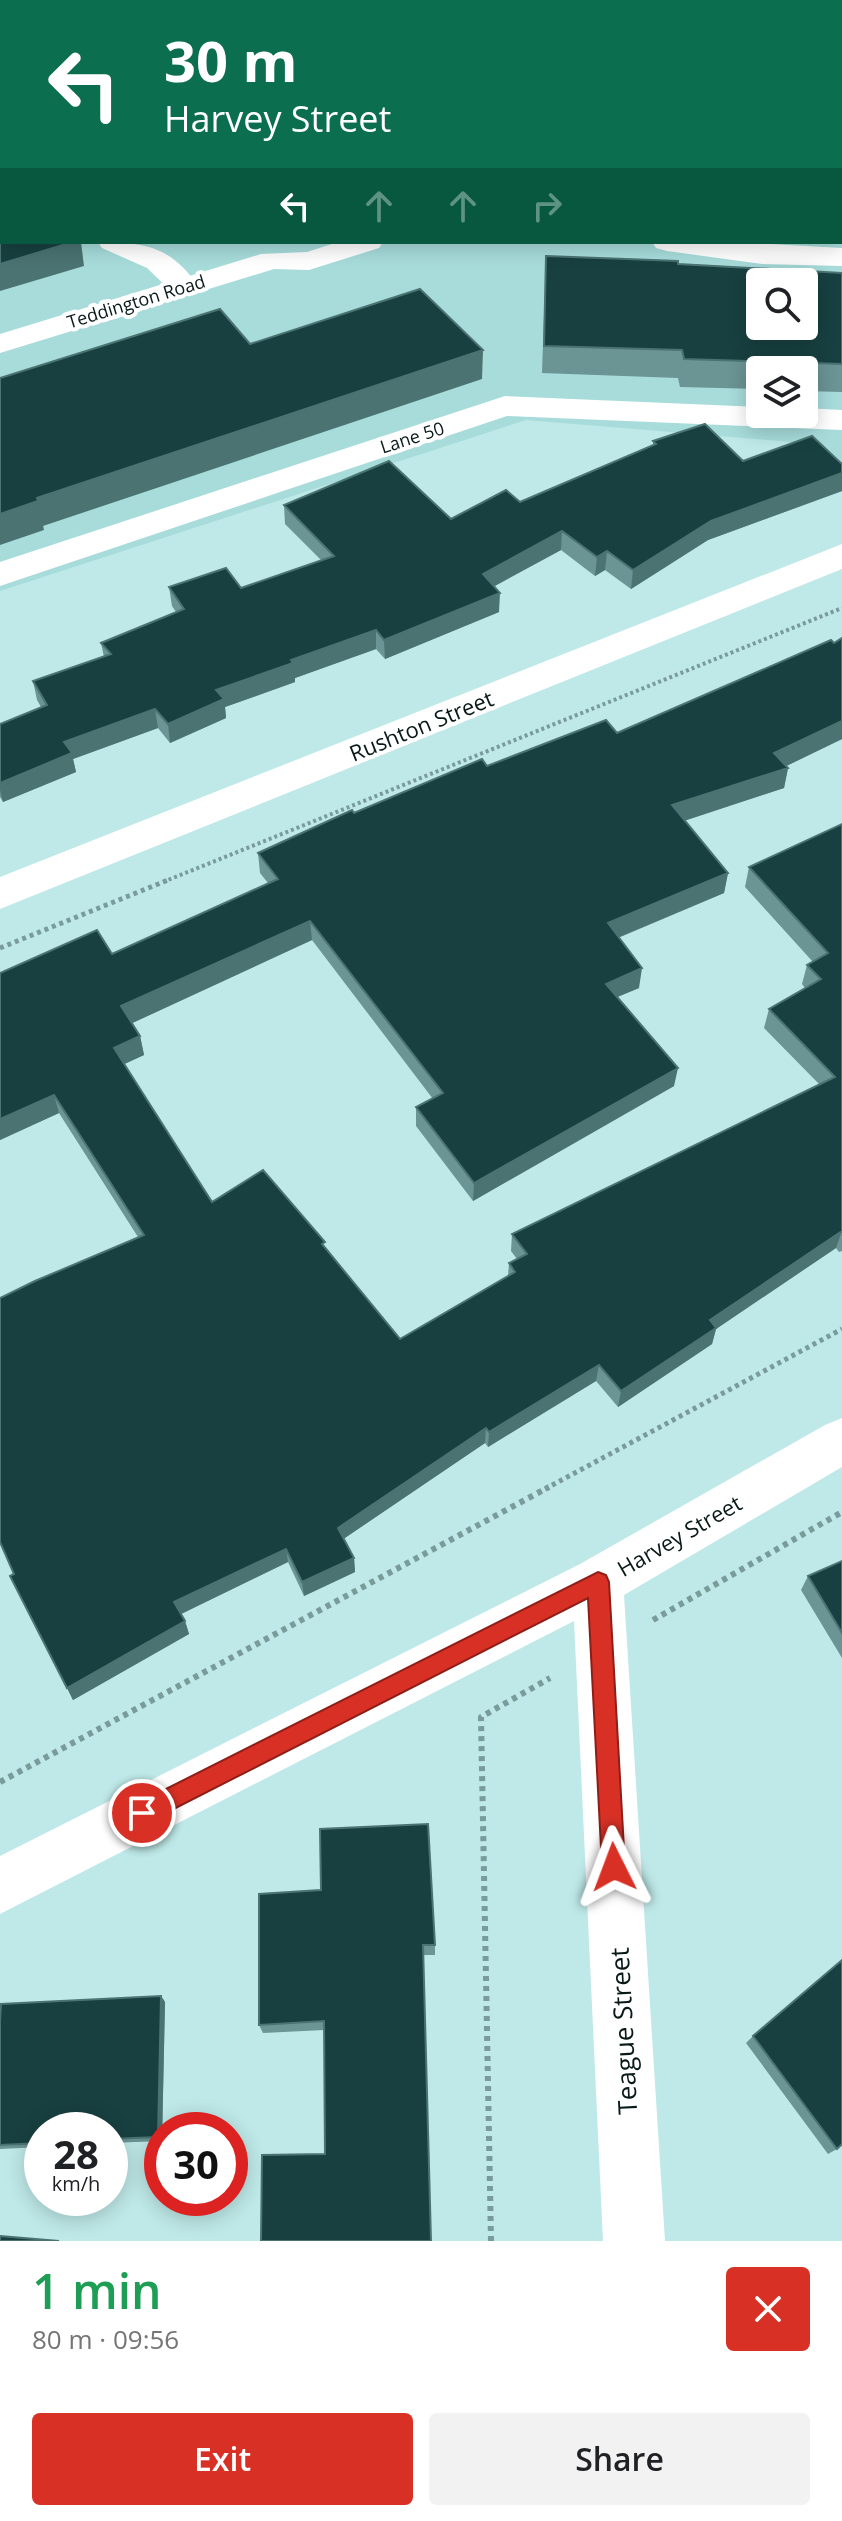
<!DOCTYPE html>
<meta charset="utf-8">
<style>
:root{--surface:#fff;--page:#f2f2f2;--text:#202124;--muted:#757577;--accent:#d93025}
body{margin:0;font-family:"Open Sans",sans-serif;background:var(--page);color:var(--text);height:100vh;display:flex;flex-direction:column;font-size:30px;white-space:nowrap}
*{box-sizing:border-box;margin:0}
p{font-size:26px;color:var(--muted)}
.icon{flex:none;width:44px;height:44px;fill:none;stroke:currentColor;stroke-width:2;stroke-linecap:round;stroke-linejoin:round}
.map{position:relative;height:2241px;overflow:hidden}
.sheet{display:flex;flex-direction:column;background:var(--surface);flex:1}
.sheet>*{flex:none}
.banner{position:absolute;left:0px;top:0px;width:842px;height:244px;box-shadow:0 4px 20px #0003;background:#0b6e4f;color:#fff;overflow:hidden}
.fabs{position:absolute;left:746px;top:268px;display:grid;gap:16px}
.fabs a{display:grid;place-items:center;width:72px;height:72px;border-radius:8px;background:var(--surface);box-shadow:0 4px 20px #0003;font-size:40px}
.speed{position:absolute;left:24px;top:2112px;display:flex;gap:16px;font-size:40px;font-weight:700;text-align:center}
.speed>*{display:grid;place-content:center;width:104px;height:104px;border-radius:50%;background:var(--surface);box-shadow:0 4px 20px #0003;line-height:1}
.speed small{font-size:20px;font-weight:400}
.speed .limit{border:12px solid #d22;background:#fff;color:#111}
.pin{position:absolute;display:grid;place-items:center;width:68px;height:68px;color:#fff;margin:-34px;border:4px solid #fff;border-radius:50%;box-shadow:0 2px 8px #0007}
.me{position:absolute;width:88px;margin:-44px;rotate:357deg;stroke-linejoin:round;filter:drop-shadow(0 0 6px #0008)}
.turn{display:flex;align-items:center;gap:28px;height:168px;padding:0 32px;font-size:36px}
.turn .icon{width:104px;height:104px;stroke-width:2.5}
.turn b{display:block;font-size:56px;line-height:68px}
.lanes{display:flex;align-items:center;height:76px;padding:0 32px;background:#0003;justify-content:center;gap:40px;direction:ltr}
.lanes .off{opacity:.35}
.round{display:grid;place-items:center;flex:none;width:84px;height:84px;border-radius:8px;background:var(--page)}
.head{display:flex;align-items:center;justify-content:space-between;height:136px;padding:0 32px}
h1{font-size:48px;font-weight:600;line-height:60px;color:#1e9e55}
.button{display:flex;gap:16px;margin-top:auto;padding:16px 32px}
.button a{flex:1;height:92px;border-radius:8px;background:var(--accent);color:#fff;font-size:32px;font-weight:600;line-height:92px;text-align:center}
.button a+a{background:var(--page);color:var(--text)}
.map>svg:first-child{display:block}
.built{fill:#a7dcdb;fill-rule:evenodd}
.lines{fill:none;stroke-linecap:round;stroke-linejoin:round}
.path-far2{stroke:#799b9a;stroke-width:4;stroke-dasharray:3 3;stroke-linecap:butt}
.path-far1{stroke:#799b9a;stroke-width:5;stroke-dasharray:4 4;stroke-linecap:butt}
.path{stroke:#799b9a;stroke-width:6;stroke-dasharray:5 5;stroke-linecap:butt}
.minor{fill:#fff;fill-rule:evenodd}
.major{fill:#fff;fill-rule:evenodd}
.wall{fill:#6b9494}
.shaded-wall{fill:#4a7372}
.building{fill:#184040;stroke:#4a7372;stroke-width:2;fill-rule:evenodd}
.route{fill:#d93025;stroke:#8d1f18;stroke-width:2}
.labels{text-anchor:middle;dominant-baseline:central;stroke-width:8;stroke-linejoin:round;paint-order:stroke}
.far-street-label{font-size:18px;fill:#081918;stroke:#fff}
.street-label{font-size:22px;fill:#081918;stroke:#fff}
.near-street-label{font-size:26px;fill:#081918;stroke:#fff}
</style>
<div class="map">
<svg width="842" height="2241" viewBox="0 0 842 2241">
<rect width="100%" height="100%" fill="#bee9e8"/>
<!-- built -->
<path class="built" d="M 0,0 L 842,0 L 842,486 L 791,442 L 526,420 L 0,591 ZM 2,2 L 840,2 L 840,242 L 2,242 ZM 760,282 L 804,282 L 804,326 L 760,326 ZM 760,370 L 804,370 L 804,414 L 760,414 Z"/>
<g class="lines">
<!-- path-far2 -->
<path class="path-far2" d="M 163,882 L 842,608"/>
<!-- path-far1 -->
<path class="path-far1" d="M 0,948 L 168,880
M 545,1489 L 842,1329"/>
<!-- path -->
<path class="path" d="M 653,1620 L 842,1512
M 0,1782 L 549,1487
M 491,2241 L 481,1717 L 550,1678"/>
<!-- minor -->
<path class="minor" d="M 0,11 L 2,12 L 2,28 L 0,27 Z
M 840,92 L 842,92 L 842,108 L 840,108 Z
M 842,141 L 842,160 L 840,161 L 840,142 Z
M 98,242 C 143,242 171,246 198,286 L 194,292 L 183,295 L 172,292 L 147,268 L 102,248 Z
M 505,396 L 760,407 L 760,414 L 804,414 L 804,408 L 842,410 L 842,430 L 507,416 L 0,586 L 0,562 Z
M 842,544 L 842,569 L 0,909 L 0,877 Z
M 842,1418 L 842,1467 L 624,1595 L 665,2241 L 603,2241 L 574,1621 L 0,1914 L 0,1856 L 580,1564 L 825,1425 Z"/>
<!-- major -->
<path class="major" d="M 338,242 L 383,242 L 379,248 L 309,270 L 274,269 L 0,353 L 0,334 L 261,254 L 307,252 Z
M 652,242 L 733,242 L 842,248 L 842,266 L 762,264 L 667,251 L 656,248 Z"/>
</g>
<!-- wall -->
<path class="wall" d="M 94,0 L 842,0 L 842,59 L 840,60 L 840,2 L 100,2 Z
M 546,256 L 842,273 L 842,392 L 804,391 L 804,370 L 760,370 L 760,389 L 680,387 L 678,378 L 542,373 Z
M 653,441 L 743,461 L 842,464 L 842,491 L 708,540 L 631,589 L 605,570 L 595,576 L 561,550 L 494,586 L 499,612 L 385,659 L 376,649 L 295,678 L 295,682 L 225,707 L 226,718 L 170,743 L 158,728 L 73,759 L 76,772 L 3,802 L 0,797 L 0,724 L 41,707 L 37,700 L 33,681 L 104,657 L 101,643 L 176,612 L 172,606 L 169,587 L 241,588 L 321,560 L 285,524 L 284,505 L 451,519 L 520,502 L 653,445 Z
M 842,638 L 842,739 L 786,766 L 788,768 L 784,788 L 685,820 L 728,873 L 724,893 L 618,938 L 639,988 L 617,997 L 674,1086 L 473,1201 L 416,1126 L 416,1107 L 433,1099 L 312,940 L 132,1023 L 140,1036 L 144,1055 L 124,1064 L 212,1202 L 325,1247 L 400,1339 L 508,1276 L 509,1263 L 517,1259 L 511,1251 L 512,1234 L 819,1084 L 764,1028 L 769,1009 L 805,988 L 802,984 L 807,965 L 813,962 L 745,887 L 749,867 L 842,824 L 842,1251 L 839,1252 L 836,1248 L 716,1329 L 712,1344 L 618,1407 L 596,1381 L 488,1447 L 485,1443 L 343,1539 L 354,1558 L 355,1572 L 304,1596 L 288,1562 L 181,1614 L 185,1621 L 189,1634 L 73,1700 L 14,1574 L 138,1237 L 59,1113 L 0,1140 L 0,973 L 112,954 L 268,883 L 260,873 L 258,853 L 354,813 L 487,766 L 617,733 L 834,643 Z
M 842,1561 L 842,1658 L 801,1590 L 808,1576 Z
M 259,1894 L 435,1945 L 435,1955 L 424,1955 L 325,2154 L 324,2030 L 263,2033 L 259,2025 Z
M 161,1996 L 165,2002 L 162,2141 L 110,2143 L 110,2130 L 42,2130 L 42,2147 L 0,2149 L 0,2022 Z
M 753,2036 L 837,2149 L 828,2154 L 746,2043 Z"/>
<!-- shaded-wall -->
<path class="shaded-wall" d="M 842,37 L 842,59 L 840,60 L 840,39 Z
M 73,242 L 81,242 L 84,266 L 0,291 L 0,264 Z
M 483,350 L 482,379 L 43,526 L 37,498 Z
M 842,473 L 842,491 L 708,540 L 631,589 L 633,570 L 711,521 Z
M 38,501 L 44,530 L 0,545 L 0,514 Z
M 562,531 L 561,550 L 482,593 L 483,574 Z
M 607,551 L 605,570 L 595,576 L 597,557 Z
M 500,593 L 499,612 L 385,659 L 384,640 Z
M 376,630 L 376,649 L 295,678 L 295,682 L 225,707 L 226,718 L 170,743 L 168,724 L 216,690 L 291,660 Z
M 155,709 L 158,728 L 73,759 L 76,772 L 3,802 L 0,790 L 0,783 L 64,742 Z
M 842,721 L 842,739 L 770,774 L 774,753 Z
M 788,768 L 784,788 L 669,826 L 672,805 Z
M 728,873 L 724,893 L 605,943 L 608,923 Z
M 310,921 L 312,940 L 126,1026 L 121,1006 Z
M 642,968 L 639,988 L 603,1003 L 606,984 Z
M 140,1036 L 144,1055 L 118,1067 L 114,1048 Z
M 678,1068 L 674,1086 L 473,1201 L 474,1183 Z
M 54,1095 L 59,1113 L 0,1140 L 0,1119 Z
M 842,1231 L 836,1248 L 716,1329 L 712,1344 L 618,1407 L 621,1391 L 710,1320 Z
M 599,1365 L 596,1381 L 488,1447 L 489,1432 Z
M 486,1428 L 485,1443 L 339,1542 L 338,1528 Z
M 286,1549 L 288,1562 L 179,1615 L 174,1602 Z
M 354,1558 L 355,1572 L 304,1596 L 302,1582 Z
M 185,1621 L 189,1634 L 73,1700 L 67,1688 Z
M 161,1996 L 165,2002 L 162,2140 L 158,2137 Z"/>
<!-- building -->
<path class="building" d="M 165,0 L 842,0 L 842,37 L 840,39 L 840,2 L 162,2 Z
M 0,29 L 2,30 L 2,242 L 73,242 L 0,264 Z
M 546,256 L 678,261 L 678,264 L 842,273 L 842,364 L 684,359 L 682,350 L 544,346 ZM 760,282 L 804,282 L 804,326 L 760,326 Z
M 420,289 L 483,350 L 37,498 L 38,501 L 0,514 L 0,378 L 220,309 L 250,344 Z
M 705,424 L 743,461 L 812,436 L 842,464 L 842,473 L 711,521 L 633,570 L 607,551 L 597,557 L 562,531 L 483,574 L 500,593 L 384,640 L 376,630 L 291,660 L 293,663 L 216,690 L 224,699 L 168,724 L 155,709 L 64,742 L 72,753 L 0,783 L 0,724 L 47,705 L 33,681 L 111,654 L 101,643 L 184,609 L 169,587 L 226,568 L 241,588 L 334,556 L 284,505 L 389,461 L 451,519 L 506,490 L 520,502 L 656,444 L 653,441 Z
M 842,638 L 842,721 L 774,753 L 788,768 L 672,805 L 728,873 L 608,923 L 642,968 L 606,984 L 678,1068 L 474,1183 L 416,1107 L 443,1093 L 310,921 L 121,1006 L 140,1036 L 114,1048 L 212,1202 L 263,1170 L 325,1242 L 322,1244 L 400,1339 L 515,1272 L 509,1263 L 527,1254 L 512,1234 L 835,1077 L 769,1009 L 821,979 L 807,965 L 828,953 L 749,867 L 842,824 L 842,1231 L 710,1320 L 716,1328 L 621,1391 L 599,1365 L 489,1432 L 486,1428 L 338,1528 L 354,1558 L 302,1582 L 286,1549 L 174,1602 L 185,1621 L 67,1688 L 10,1576 L 14,1574 L 0,1542 L 0,1298 L 35,1281 L 144,1235 L 54,1095 L 0,1119 L 0,973 L 97,930 L 112,954 L 278,879 L 258,853 L 352,810 L 354,813 L 482,759 L 487,766 L 606,720 L 617,733 L 831,640 L 834,643 Z
M 842,1561 L 842,1633 L 808,1576 Z
M 428,1824 L 435,1945 L 423,1945 L 431,2241 L 261,2241 L 262,2155 L 325,2154 L 324,2021 L 259,2025 L 259,1894 L 321,1890 L 320,1829 Z
M 842,1960 L 842,2144 L 837,2149 L 753,2036 Z
M 161,1996 L 158,2137 L 110,2139 L 110,2130 L 42,2130 L 42,2143 L 0,2145 L 0,2022 L 1,2004 Z
M 0,2236 L 59,2241 L 0,2241 Z"/>
<!-- route -->
<path class="route" d="M 598,1572 L 606,1575 L 609,1582 L 625,1867 L 622,1875 L 614,1879 L 605,1875 L 602,1867 L 588,1598 L 150,1821 L 142,1825 L 134,1821 L 131,1813 L 134,1805 Z"/>
<g class="labels">
<!-- far-street labels -->
<g class="far-street-label">
<text transform="translate(136 301) rotate(-17)">Teddington Road</text>
<text transform="translate(412 437) rotate(-18)">Lane 50</text>
</g>
<!-- street labels -->
<g class="street-label">
<text transform="translate(421 725) rotate(-22)">Rushton Street</text>
<text transform="translate(679 1535) rotate(-30)">Harvey Street</text>
</g>
<!-- near-street labels -->
<g class="near-street-label">
<text transform="translate(623 2031) rotate(-93)">Teague Street</text>
</g>
</g>
</svg>
<div class="fabs">
<a><svg class="icon" aria-label="search" viewBox="0 0 24 24"><circle cx="10" cy="10" r="6"/><path d="M15 15l6 6"/></svg></a>
<a><svg class="icon" aria-label="layers" viewBox="0 0 24 24"><path d="M12 4l9 5-9 5-9-5zM3 14l9 5 9-5"/></svg></a>
</div>
<div class="speed"><div>28<small>km/h</small></div><div class="limit">30</div></div>
<div class="pin" style="left:142px;top:1813px;background:#d93025"><svg class="icon" aria-label="arrive" viewBox="0 0 24 24"><path d="M6 21V4h12l-3 4 3 4H6"/></svg></div>
<svg class="me" style="left:614px;top:1867px" viewBox="-20 -20 40 40"><path d="M0-17L14 15 0 8-14 15z" fill="#d93025" stroke="#fff" stroke-width="4"/></svg>
<div class="banner">
<div class="turn"><svg class="icon" aria-label="left" viewBox="0 0 24 24"><path d="M17 20v-9H6M10 6l-5 5 5 5"/></svg><div><b>30 m</b>Harvey Street</div></div>
<div class="lanes"><svg class="icon" aria-label="left" viewBox="0 0 24 24"><path d="M17 20v-9H6M10 6l-5 5 5 5"/></svg><svg class="icon off" aria-label="ahead" viewBox="0 0 24 24"><path d="M12 20V5M6 11l6-6 6 6"/></svg><svg class="icon off" aria-label="ahead" viewBox="0 0 24 24"><path d="M12 20V5M6 11l6-6 6 6"/></svg><svg class="icon off" aria-label="right" viewBox="0 0 24 24"><path d="M7 20v-9h11M14 6l5 5-5 5"/></svg></div>
</div>
</div>
<section class="sheet">
<div class="head"><div><h1>1 min</h1><p>80 m · 09:56</p></div><a class="round" style="background:#d93025;color:#fff"><svg class="icon" aria-label="close" viewBox="0 0 24 24"><path d="M6 6l12 12M18 6L6 18"/></svg></a></div>
<div class="button"><a>Exit</a><a>Share</a></div>
</section>
